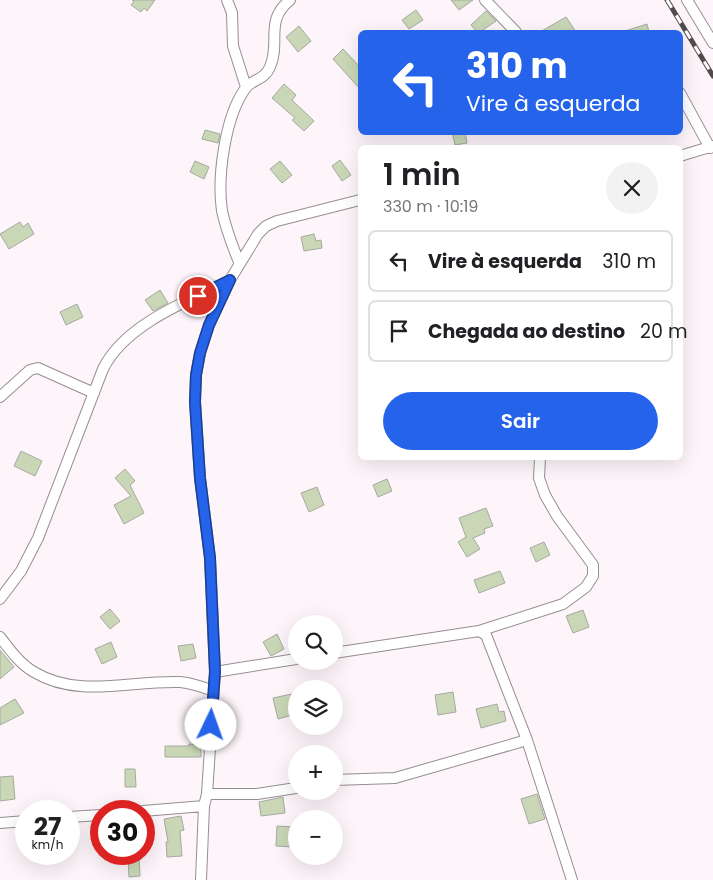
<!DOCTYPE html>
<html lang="pt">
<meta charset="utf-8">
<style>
:root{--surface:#fff;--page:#f2f2f2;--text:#202124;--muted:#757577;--line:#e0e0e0;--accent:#2563eb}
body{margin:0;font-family:Poppins,sans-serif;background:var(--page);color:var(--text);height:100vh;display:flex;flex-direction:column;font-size:19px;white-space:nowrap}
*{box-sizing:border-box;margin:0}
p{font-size:16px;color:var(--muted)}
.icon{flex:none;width:28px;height:28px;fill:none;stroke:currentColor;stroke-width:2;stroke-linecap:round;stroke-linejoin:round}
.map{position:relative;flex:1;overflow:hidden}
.drawer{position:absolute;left:358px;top:145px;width:325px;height:315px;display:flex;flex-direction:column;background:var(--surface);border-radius:8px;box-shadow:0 5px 20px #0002}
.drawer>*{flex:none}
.guide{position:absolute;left:358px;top:30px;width:325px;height:105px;border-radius:8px;box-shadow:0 5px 20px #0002;background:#2563eb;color:#fff;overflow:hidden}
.fabs{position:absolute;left:288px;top:615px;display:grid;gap:10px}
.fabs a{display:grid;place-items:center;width:55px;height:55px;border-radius:50%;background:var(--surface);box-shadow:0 5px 20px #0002;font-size:25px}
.speed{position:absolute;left:15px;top:800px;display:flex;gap:10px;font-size:25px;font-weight:700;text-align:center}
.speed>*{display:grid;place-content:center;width:65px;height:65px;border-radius:50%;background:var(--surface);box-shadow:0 5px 20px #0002;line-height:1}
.speed small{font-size:12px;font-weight:400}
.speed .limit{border:8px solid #d22;background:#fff;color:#111}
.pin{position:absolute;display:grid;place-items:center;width:42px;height:42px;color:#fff;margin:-21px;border:2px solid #fff;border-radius:50%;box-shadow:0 1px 5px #0007}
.me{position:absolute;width:55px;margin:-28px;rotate:3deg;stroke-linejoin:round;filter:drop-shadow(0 0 4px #0008)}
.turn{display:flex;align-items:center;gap:18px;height:105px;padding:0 25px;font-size:22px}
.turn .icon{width:65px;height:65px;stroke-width:2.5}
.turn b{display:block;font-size:35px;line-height:42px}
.round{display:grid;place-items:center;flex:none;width:52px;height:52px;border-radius:26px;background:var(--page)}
.head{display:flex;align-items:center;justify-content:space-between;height:85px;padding:0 25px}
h1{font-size:30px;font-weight:600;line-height:38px}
.primary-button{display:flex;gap:10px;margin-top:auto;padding:10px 25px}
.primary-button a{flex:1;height:58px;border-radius:30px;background:var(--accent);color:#fff;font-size:20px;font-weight:600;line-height:58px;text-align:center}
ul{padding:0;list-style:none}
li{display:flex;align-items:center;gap:15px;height:62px;margin:0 10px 8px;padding:0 15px;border:2px solid var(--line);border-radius:8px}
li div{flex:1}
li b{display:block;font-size:19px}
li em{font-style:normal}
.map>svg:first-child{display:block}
.building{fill:#c9d7b6;stroke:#a6a9a2}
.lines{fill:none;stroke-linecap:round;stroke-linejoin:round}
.minor-casing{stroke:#968e92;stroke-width:12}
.minor{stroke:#fff;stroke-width:10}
.rail-casing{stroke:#504c4e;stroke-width:5}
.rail{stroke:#fff;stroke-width:3;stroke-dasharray:9;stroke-linecap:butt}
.route-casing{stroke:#184099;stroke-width:12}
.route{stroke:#2563eb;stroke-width:9}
</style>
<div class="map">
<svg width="713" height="880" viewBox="0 0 713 880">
<rect width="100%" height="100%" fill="#fdf5f9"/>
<!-- building -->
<path class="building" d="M 132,0 L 155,0 L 147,11 L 144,8 L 141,12 L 131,5 L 134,1 Z
M 451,0 L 473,0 L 459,10 Z
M 416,10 L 423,20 L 409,29 L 402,20 Z
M 486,11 L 496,21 L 480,32 L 477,32 L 471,25 Z
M 566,17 L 576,32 L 540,32 Z
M 647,24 L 649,32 L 626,32 L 625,31 Z
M 299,26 L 311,41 L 298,52 L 286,37 Z
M 343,49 L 360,67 L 360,89 L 333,59 Z
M 284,84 L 296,95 L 292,100 L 314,121 L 304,131 L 292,120 L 295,118 L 272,98 Z
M 205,130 L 220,134 L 218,143 L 202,139 Z
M 452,132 L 465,132 L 467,143 L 455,145 Z
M 340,160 L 351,175 L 342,181 L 332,166 Z
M 195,161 L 209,167 L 204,179 L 190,172 Z
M 280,161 L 292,175 L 282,183 L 270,169 Z
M 20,222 L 23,227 L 28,223 L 34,234 L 9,249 L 0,234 Z
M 314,234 L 316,241 L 321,240 L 322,248 L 304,251 L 301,237 Z
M 160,290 L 168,303 L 153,311 L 145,300 Z
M 77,304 L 83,317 L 66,325 L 60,312 Z
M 21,451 L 42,461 L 35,476 L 14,466 Z
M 125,469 L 135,481 L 130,485 L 144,513 L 124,524 L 114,505 L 131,496 L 115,478 Z
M 387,479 L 392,491 L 378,497 L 373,485 Z
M 317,487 L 324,505 L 309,512 L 301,493 Z
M 486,508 L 493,526 L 484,529 L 485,533 L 473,538 L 480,549 L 467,557 L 458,542 L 466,537 L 459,518 Z
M 544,542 L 550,555 L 536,562 L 530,548 Z
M 500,571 L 505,583 L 479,593 L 474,580 Z
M 110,609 L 120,621 L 110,629 L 100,617 Z
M 583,610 L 589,627 L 573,633 L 566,616 Z
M 277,634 L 284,649 L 271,656 L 263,642 Z
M 111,642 L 117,657 L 102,664 L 95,649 Z
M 193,644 L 196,658 L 181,661 L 178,646 Z
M 0,650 L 14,667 L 0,679 Z
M 453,692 L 456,712 L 438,715 L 435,695 Z
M 292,694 L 296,714 L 278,719 L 273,698 Z
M 15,699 L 24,713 L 0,725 L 0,708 Z
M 497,704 L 499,712 L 504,711 L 506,721 L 481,728 L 476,709 Z
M 189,744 L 201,745 L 201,757 L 165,757 L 165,746 L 189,746 Z
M 125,769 L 135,769 L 136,787 L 125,787 Z
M 13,776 L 15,799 L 0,801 L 0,777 Z
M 537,794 L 545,819 L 529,824 L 521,799 Z
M 283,797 L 285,813 L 261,816 L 259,802 Z
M 181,816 L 184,830 L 180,831 L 182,856 L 167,857 L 166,842 L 168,842 L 164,819 Z
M 277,826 L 295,827 L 293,847 L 276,846 Z
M 128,858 L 139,858 L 140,876 L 129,877 Z"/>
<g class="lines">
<defs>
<path id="minor" d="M 227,0 L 232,13 L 233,46 L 246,87
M 485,0 L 516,32
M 687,0 L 713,43
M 680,93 L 710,148
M 680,156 L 713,146
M 239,262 C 232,245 226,229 222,211 C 217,177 225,117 245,89 C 251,79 264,81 270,67 C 281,42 264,21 290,0
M 0,397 L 30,370 L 38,368 L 94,393
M 0,599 L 21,571 L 38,538 L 103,369 C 125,324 188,301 230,280
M 479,631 L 486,635 L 527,740 L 572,880
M 0,637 C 10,650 20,664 34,672 C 79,699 131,680 180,682 C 192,683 203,687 213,691
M 334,653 L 479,631 L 563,604 L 586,587 L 593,576 L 593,565 L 557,516 L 545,495 L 539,478 L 540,458
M 215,672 L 296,659
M 334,780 L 395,778 L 527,740
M 207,794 L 257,794 L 296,788
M 143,811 L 204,806
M 69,817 L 101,815
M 0,823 L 26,821
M 201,880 L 204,806 L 207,794 L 215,672 L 210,558 L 200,478 L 195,402 L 196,375 L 200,353 L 209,325 L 230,280 L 258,234 L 266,226 L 277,221 L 360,200"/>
</defs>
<!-- minor casing -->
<use href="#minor" class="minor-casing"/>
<!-- minor -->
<use href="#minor" class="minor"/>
<defs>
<path id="rail" d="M 667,0 L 713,76"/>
</defs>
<!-- rail casing -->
<use href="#rail" class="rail-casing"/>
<!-- rail -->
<use href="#rail" class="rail"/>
</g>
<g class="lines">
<defs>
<path id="route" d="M 198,296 L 230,280 L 209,325 L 200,353 L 196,375 L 195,402 L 200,478 L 210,558 L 215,672 L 211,725"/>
</defs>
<!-- route casing -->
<use href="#route" class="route-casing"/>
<!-- route -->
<use href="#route" class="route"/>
</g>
</svg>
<div class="fabs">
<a><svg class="icon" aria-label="search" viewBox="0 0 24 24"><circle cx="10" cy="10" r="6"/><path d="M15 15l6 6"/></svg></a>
<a><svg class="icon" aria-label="layers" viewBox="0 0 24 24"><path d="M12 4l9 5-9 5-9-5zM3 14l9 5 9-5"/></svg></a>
<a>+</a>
<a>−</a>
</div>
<div class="speed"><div>27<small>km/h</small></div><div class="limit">30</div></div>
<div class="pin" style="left:198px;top:296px;background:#d93025"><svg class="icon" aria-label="arrive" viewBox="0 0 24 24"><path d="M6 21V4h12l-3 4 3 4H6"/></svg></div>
<svg class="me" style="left:211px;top:725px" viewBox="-20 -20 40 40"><circle r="19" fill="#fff"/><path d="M0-13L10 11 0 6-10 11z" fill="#2563eb"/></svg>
<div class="guide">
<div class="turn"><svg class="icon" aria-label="left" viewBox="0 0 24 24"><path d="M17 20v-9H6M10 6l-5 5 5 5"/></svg><div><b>310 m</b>Vire à esquerda</div></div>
</div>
<section class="drawer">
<div class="head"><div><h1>1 min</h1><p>330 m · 10:19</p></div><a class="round"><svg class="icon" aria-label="close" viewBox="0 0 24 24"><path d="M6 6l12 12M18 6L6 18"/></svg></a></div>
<ul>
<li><svg class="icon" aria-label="left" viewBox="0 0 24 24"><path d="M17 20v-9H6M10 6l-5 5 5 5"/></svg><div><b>Vire à esquerda</b></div><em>310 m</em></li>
<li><svg class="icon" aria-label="arrive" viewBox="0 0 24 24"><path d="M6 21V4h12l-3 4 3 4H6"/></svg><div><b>Chegada ao destino</b></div><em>20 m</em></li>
</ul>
<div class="primary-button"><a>Sair</a></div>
</section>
</div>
